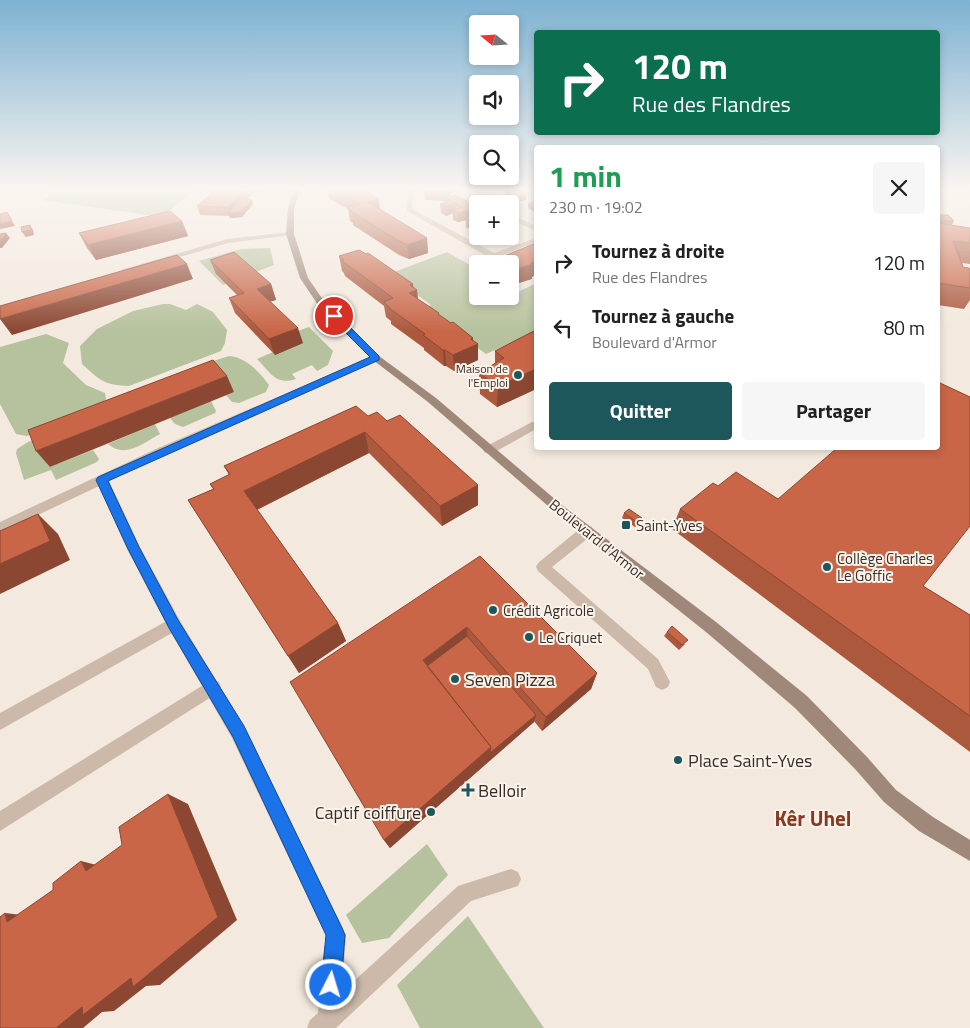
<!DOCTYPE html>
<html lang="fr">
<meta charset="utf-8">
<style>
:root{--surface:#fff;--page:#f6f6f6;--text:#202124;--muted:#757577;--accent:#1e575b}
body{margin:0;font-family:"Titillium Web",sans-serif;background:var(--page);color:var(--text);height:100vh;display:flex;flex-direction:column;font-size:19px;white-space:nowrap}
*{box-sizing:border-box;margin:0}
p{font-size:16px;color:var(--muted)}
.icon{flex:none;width:28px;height:28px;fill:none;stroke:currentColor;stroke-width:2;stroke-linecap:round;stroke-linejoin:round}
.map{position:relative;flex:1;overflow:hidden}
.sheet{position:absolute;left:534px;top:145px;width:406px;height:305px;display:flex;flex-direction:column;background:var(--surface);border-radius:5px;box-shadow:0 2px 8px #0003}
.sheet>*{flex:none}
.hud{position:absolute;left:534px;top:30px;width:406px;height:105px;border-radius:5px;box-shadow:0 2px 8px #0003;background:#0b6e4f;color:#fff;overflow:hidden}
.needle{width:32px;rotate:288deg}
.tools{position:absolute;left:469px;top:15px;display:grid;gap:10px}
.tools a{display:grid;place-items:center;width:50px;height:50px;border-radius:5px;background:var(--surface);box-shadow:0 2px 8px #0003;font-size:25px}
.pin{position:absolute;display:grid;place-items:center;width:42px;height:42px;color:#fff;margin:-21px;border:2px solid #fff;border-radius:50%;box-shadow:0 1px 5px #0007}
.me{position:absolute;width:55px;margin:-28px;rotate:5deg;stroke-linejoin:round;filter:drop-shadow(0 0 4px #0008)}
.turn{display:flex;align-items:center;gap:18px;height:105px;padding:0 15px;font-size:22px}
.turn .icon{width:65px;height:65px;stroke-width:2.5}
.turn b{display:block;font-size:35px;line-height:42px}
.round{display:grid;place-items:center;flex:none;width:52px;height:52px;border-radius:5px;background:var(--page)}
.head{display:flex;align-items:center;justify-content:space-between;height:85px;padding:0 15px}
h1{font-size:30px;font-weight:700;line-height:38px;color:#1e9e55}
.button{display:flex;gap:10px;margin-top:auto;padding:10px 15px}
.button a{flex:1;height:58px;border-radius:5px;background:var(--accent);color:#fff;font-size:20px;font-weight:700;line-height:58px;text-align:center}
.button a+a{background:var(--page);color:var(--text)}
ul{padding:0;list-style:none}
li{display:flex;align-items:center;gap:15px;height:65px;padding:0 15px}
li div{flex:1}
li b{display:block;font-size:19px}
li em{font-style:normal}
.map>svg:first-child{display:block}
.green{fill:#b6c29d}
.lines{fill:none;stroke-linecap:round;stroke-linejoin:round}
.lane{fill:#ccb9a9;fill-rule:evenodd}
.street{fill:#ccb9a9;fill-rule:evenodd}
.secondary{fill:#9f887a;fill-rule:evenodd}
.wall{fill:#ac583d}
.shaded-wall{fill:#8c4732}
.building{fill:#c86647;stroke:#8c4732}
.route{fill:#1a73e8;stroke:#114b97}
.poi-dot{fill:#1e575b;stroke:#faf3ea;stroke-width:2}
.labels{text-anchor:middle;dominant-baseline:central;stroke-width:4;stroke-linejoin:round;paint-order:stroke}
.far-poi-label{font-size:12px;fill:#382e29;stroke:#faf3ea;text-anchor:end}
.poi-label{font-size:15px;fill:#382e29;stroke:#faf3ea;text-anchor:start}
.street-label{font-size:15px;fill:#382e29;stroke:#faf3ea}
.near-poi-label{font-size:18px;fill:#382e29;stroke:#faf3ea;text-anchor:start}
.near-quarter-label{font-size:21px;font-weight:bold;fill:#893921;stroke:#faf3ea}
</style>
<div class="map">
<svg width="970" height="1028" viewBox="0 0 970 1028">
<rect width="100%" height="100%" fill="#f3e9de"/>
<!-- green -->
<path class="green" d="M 61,188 L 197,188 L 162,217 L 42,200 Z
M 270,248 L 274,265 L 223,285 L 199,261 L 241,249 Z
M 447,252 L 477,269 L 478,296 L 510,296 L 536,283 L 536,331 L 486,354 L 424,309 L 431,305 L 389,274 Z
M 163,304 L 170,304 L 186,310 L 197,304 L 213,312 L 227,330 L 225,343 L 221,351 L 129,386 C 104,385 101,381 82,364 L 80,346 L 97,329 L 133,311 Z
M 309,327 L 333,351 L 328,365 L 317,371 L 312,365 L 292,374 L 296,379 C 276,386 270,372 257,359 L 273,352 L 292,333 Z
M 46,334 L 69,343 L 63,363 L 86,385 L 105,393 L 106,399 L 97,410 L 27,436 L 16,434 L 0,404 L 0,347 Z
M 229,356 C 245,357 260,372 269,385 L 266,392 L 239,403 L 232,402 L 226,395 L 234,392 L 207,363 Z
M 211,401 L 216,411 L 215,413 L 183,427 L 175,424 L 170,418 Z
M 155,424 L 160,434 C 143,443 125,459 108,444 Z
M 68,426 L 50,467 L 93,450 L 99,459 L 97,462 L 56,480 L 51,470 L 24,480 L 16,453 L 17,449 L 28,442 Z
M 427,844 L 448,875 L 389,938 L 362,943 L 346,915 Z
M 468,916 L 544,1028 L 420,1028 L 397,985 Z"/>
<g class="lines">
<!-- lane -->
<path class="lane" d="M 587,526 L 592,527 L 593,531 L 592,535 L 552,567 L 658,659 L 670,682 L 668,687 L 662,690 L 656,687 L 648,669 L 538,571 L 536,567 L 538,563 L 582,527 Z
M 174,617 L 179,619 L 181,624 L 179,629 L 0,730 L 0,713 Z
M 213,679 L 219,682 L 221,687 L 219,692 L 0,831 L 0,811 Z"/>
<!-- street -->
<path class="street" d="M 408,188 L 414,188 L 412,209 L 494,253 L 536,238 L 536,242 L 496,258 L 490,258 L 407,211 Z
M 477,188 L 483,188 L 482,191 L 488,201 L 493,204 L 484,203 L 476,191 Z
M 510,214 L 536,226 L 536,231 L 510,219 Z
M 290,232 L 292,233 L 292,235 L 228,243 L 128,272 L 121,270 L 227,239 Z
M 376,355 L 379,356 L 379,360 L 164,455 L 109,481 L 140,547 L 179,619 L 244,726 L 343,928 L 346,935 L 342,992 L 458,886 L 511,869 L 518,872 L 521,879 L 518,886 L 471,901 L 336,1028 L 307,1028 L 310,1020 L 318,1013 L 326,936 L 232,738 L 169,629 L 127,549 L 99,486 L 0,533 L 0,522 L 156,449 Z
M 532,422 L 536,422 L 536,429 L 493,453 L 485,453 L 483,450 L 485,447 Z"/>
<!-- secondary -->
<path class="secondary" d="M 295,188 L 301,188 L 294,208 L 294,234 L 308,278 L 326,304 L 379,356 L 436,398 L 563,506 L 716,622 L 807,696 L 867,757 L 896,790 L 933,817 L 970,840 L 970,861 L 919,831 L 884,802 L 855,769 L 795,708 L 706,632 L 555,512 L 428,402 L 373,360 L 320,308 L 300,278 L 286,234 L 288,208 Z"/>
</g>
<!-- wall -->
<path class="wall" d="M 217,188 L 264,188 L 261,192 L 255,191 L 248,199 L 253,204 L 242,217 L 230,218 L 229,216 L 200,215 L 197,206 Z
M 326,188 L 361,188 L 380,209 L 427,238 L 428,253 L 409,259 L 399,255 L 353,225 L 353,223 L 350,221 L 348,209 L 330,199 L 327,193 Z
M 425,188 L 455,188 L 454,193 L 451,193 L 450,196 L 478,206 L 472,230 L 466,227 L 466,220 L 458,222 L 453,220 L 453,213 L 446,216 L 441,213 L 440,204 L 445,202 L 445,201 L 425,200 L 424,191 Z
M 505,190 L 526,195 L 526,200 L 511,202 L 505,195 Z
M 536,201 L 536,213 L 528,208 L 528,204 Z
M 938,211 L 941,215 L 954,221 L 952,225 L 970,228 L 970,264 L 962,263 L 963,267 L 970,270 L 970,300 L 964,309 L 938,305 Z
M 182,221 L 188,236 L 96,260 L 87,248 L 79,233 Z
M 339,256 L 413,287 L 417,290 L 418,299 L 478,344 L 478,360 L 454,371 L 446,366 L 444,366 L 424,350 L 424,348 L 391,324 L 391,321 L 386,317 L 384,306 L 345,276 L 344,273 L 342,271 Z
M 210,260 L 271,284 L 276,300 L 270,301 L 303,343 L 275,355 L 235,313 L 229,298 L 237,295 L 216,274 Z
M 536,330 L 536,389 L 497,407 L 480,394 L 479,373 L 495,364 L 495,351 Z
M 368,416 L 387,421 L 478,485 L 478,505 L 442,526 L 369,453 L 257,510 L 338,623 L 346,641 L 299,673 L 188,500 L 213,489 L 210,484 L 229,475 L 224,466 Z
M 718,486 L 923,586 L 970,615 L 970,752 L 672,529 L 680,509 Z
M 624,513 L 642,518 L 640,523 L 635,527 L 622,518 Z
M 480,556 L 597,673 L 591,689 L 542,731 L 534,721 L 534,722 L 390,848 L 384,840 Z
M 667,632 L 685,644 L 679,650 L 664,636 Z"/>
<!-- shaded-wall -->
<path class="shaded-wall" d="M 247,188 L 254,188 L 255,191 L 235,212 L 252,200 L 253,204 L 242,217 L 230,218 L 228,213 L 230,213 L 228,207 Z
M 449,188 L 450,188 L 451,193 L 449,201 Z
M 526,195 L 526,200 L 511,202 L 511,197 Z
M 379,199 L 380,212 L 368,202 Z
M 455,203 L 456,212 L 453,210 L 453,213 L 446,216 L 445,206 Z
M 469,210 L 469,219 L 466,217 L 466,220 L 458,222 L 458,213 Z
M 7,212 L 15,226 L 0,229 L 0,224 Z
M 478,218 L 478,228 L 472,230 L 472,220 Z
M 182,221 L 188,236 L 96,260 L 88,245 Z
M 30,225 L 33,230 L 34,235 L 26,237 L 22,232 Z
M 6,233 L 10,238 L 2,248 L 0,248 L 0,242 Z
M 427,238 L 428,253 L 409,259 L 407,245 Z
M 536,260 L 536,275 L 532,277 L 532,279 L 510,286 L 510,271 Z
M 187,264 L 193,279 L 12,335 L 0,319 Z
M 271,284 L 276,300 L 262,304 L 257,289 Z
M 413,284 L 414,291 L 417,290 L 418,305 L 409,293 L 410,285 Z
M 298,328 L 303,343 L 275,355 L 269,339 Z
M 473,338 L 473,346 L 478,344 L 478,360 L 454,371 L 453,355 L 471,339 Z
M 443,350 L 445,350 L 446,366 L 444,366 Z
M 536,369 L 536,389 L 497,407 L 498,386 Z
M 227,376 L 234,392 L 50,467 L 36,451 Z
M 365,432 L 369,453 L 254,511 L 244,491 Z
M 478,485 L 478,505 L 442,526 L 440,506 Z
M 38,514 L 58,534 L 70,560 L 0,594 L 0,564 Z
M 642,518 L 640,523 L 635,527 L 637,522 Z
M 338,623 L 346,641 L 299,673 L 288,656 Z
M 467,627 L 468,645 L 429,674 L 423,660 Z
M 597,673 L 591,689 L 542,731 L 546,717 Z
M 536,715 L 534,722 L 390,848 L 384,840 L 491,747 Z
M 168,794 L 188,804 L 237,920 L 160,985 L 146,986 L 114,1011 L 102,1012 L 83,1028 L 56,1028 Z
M 81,861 L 108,868 L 86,871 Z
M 5,913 L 39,917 L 7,922 Z"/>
<!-- building -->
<path class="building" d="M 217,188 L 247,188 L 228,207 L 197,206 Z
M 332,188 L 361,188 L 379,199 L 368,202 L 427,238 L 407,245 L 397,240 L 351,211 L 352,211 L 347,207 L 360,204 Z
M 425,188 L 449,188 L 449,191 L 424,191 Z
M 519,188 L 526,195 L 511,197 L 505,190 Z
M 455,195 L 478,206 L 478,218 L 472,220 L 466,217 L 477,214 L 469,210 L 458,213 L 453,210 L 463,207 L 455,203 L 445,206 L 440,204 L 450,200 L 445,198 Z
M 242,199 L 252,200 L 241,212 L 228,213 Z
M 536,201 L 536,208 L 528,204 Z
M 170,211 L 182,221 L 88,245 L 79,233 Z
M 938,211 L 941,215 L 948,215 L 954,221 L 938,221 Z
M 7,212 L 12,221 L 0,224 L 0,214 Z
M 938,223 L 970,228 L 970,243 L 953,241 L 963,267 L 969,268 L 970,270 L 970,288 L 938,283 Z
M 30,225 L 31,230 L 22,232 L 21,227 Z
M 6,233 L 0,242 L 0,234 Z
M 536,243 L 536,260 L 531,263 L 533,264 L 510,271 L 510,264 L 489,264 L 487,263 Z
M 359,250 L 366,254 L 368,253 L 413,284 L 410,285 L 417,290 L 409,293 L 439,313 L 438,314 L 451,323 L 453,322 L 473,338 L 471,339 L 478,344 L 453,355 L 445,350 L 443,350 L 423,335 L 425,334 L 389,308 L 390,308 L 384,302 L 393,298 L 342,261 L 344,260 L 339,256 Z
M 234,252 L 271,284 L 257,289 L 298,328 L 269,339 L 229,298 L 244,293 L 210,260 Z
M 177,255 L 187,264 L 0,319 L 0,306 Z
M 536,330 L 536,369 L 498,386 L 479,373 L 504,358 L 495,351 Z
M 213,360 L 227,376 L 36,451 L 28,430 Z
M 938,382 L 970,397 L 970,526 L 923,586 L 970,615 L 970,716 L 680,509 L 713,483 L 718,486 L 736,472 L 778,499 L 837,448 L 938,448 Z
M 356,406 L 368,416 L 377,412 L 387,421 L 400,415 L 478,485 L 440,506 L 365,432 L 244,491 L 338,623 L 288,656 L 188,500 L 214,489 L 210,484 L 230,474 L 224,466 Z
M 629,509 L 642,518 L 637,522 L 624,513 Z
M 38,514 L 50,541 L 0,564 L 0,531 Z
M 480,556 L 597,673 L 546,717 L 467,627 L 423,660 L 491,747 L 384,840 L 290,682 Z
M 672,626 L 688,640 L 682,645 L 667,632 Z
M 467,636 L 536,715 L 490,753 L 491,747 L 427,666 Z
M 168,794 L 218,917 L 133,987 L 131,978 L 83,1015 L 82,1007 L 56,1028 L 0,1028 L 0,917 L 5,913 L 7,922 L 53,890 L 53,883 L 81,861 L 86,871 L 122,845 L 119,827 Z"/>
<!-- sky -->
<linearGradient id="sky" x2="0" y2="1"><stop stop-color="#7db2d2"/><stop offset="0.57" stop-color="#faf5f0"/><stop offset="1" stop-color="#faf5f0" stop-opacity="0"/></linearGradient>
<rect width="970" height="332" fill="url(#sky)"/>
<!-- route -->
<path class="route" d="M 331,314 L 337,314 L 379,356 L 379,360 L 108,481 L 139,547 L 178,620 L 244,726 L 342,928 L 345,935 L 341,985 L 338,992 L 331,995 L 324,992 L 321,985 L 326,935 L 233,737 L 169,628 L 128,549 L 96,480 L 98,477 L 370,357 L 331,318 Z"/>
<!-- markers -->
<g class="poi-dot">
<circle cx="518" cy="375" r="5"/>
<rect x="621" y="520" width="10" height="10" rx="2.5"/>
<circle cx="827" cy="567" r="5"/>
<circle cx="493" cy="610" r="5"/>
<circle cx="529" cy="637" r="5"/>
<circle cx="455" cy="679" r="5"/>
<circle cx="678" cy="760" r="5"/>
<path d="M465.5 782.5h5v5h5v5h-5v5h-5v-5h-5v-5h5z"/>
<circle cx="431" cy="812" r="5"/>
</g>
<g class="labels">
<!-- far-poi labels -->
<g class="far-poi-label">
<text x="508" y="368">Maison de<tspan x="508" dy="14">l'Emploi</tspan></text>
</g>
<!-- poi labels -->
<g class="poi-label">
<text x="636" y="525">Saint-Yves</text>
<text x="837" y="558">Collège Charles<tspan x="837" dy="17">Le Goffic</tspan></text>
<text x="503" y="610">Crédit Agricole</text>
<text x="539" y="637">Le Criquet</text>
</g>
<!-- street labels -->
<g class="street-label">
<text transform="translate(597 539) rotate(39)">Boulevard d'Armor</text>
</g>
<!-- near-poi labels -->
<g class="near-poi-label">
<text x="465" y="679">Seven Pizza</text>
<text x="688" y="760">Place Saint-Yves</text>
<text x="478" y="790">Belloir</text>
<text x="421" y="812" text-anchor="end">Captif coiffure</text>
</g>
<!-- near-quarter labels -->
<g class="near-quarter-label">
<text x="813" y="818">Kêr Uhel</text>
</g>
</g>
</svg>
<div class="tools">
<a><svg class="needle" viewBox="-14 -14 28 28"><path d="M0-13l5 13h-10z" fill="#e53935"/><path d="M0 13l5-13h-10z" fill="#757577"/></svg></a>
<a><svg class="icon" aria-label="sound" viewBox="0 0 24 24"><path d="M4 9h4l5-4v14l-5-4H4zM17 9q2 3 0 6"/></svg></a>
<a><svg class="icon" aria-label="search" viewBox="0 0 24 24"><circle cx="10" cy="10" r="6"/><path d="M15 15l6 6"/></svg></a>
<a>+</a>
<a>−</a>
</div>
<div class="pin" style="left:334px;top:316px;background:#d93025"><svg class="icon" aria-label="arrive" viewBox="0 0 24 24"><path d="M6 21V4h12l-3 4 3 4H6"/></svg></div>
<svg class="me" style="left:331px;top:985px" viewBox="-20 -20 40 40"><circle r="17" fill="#1a73e8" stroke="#fff" stroke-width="3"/><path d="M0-11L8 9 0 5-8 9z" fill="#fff"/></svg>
<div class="hud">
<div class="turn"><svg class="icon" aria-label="right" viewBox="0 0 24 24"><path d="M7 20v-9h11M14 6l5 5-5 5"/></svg><div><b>120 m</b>Rue des Flandres</div></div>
</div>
<section class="sheet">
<div class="head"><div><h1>1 min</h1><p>230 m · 19:02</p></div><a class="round"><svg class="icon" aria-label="close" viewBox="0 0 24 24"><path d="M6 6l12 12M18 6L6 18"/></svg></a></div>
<ul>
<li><svg class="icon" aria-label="right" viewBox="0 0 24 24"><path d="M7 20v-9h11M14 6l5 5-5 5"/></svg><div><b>Tournez à droite</b><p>Rue des Flandres</p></div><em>120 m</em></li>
<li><svg class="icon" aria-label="left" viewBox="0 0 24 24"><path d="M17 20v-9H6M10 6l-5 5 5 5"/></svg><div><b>Tournez à gauche</b><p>Boulevard d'Armor</p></div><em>80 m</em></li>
</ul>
<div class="button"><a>Quitter</a><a>Partager</a></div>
</section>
</div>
